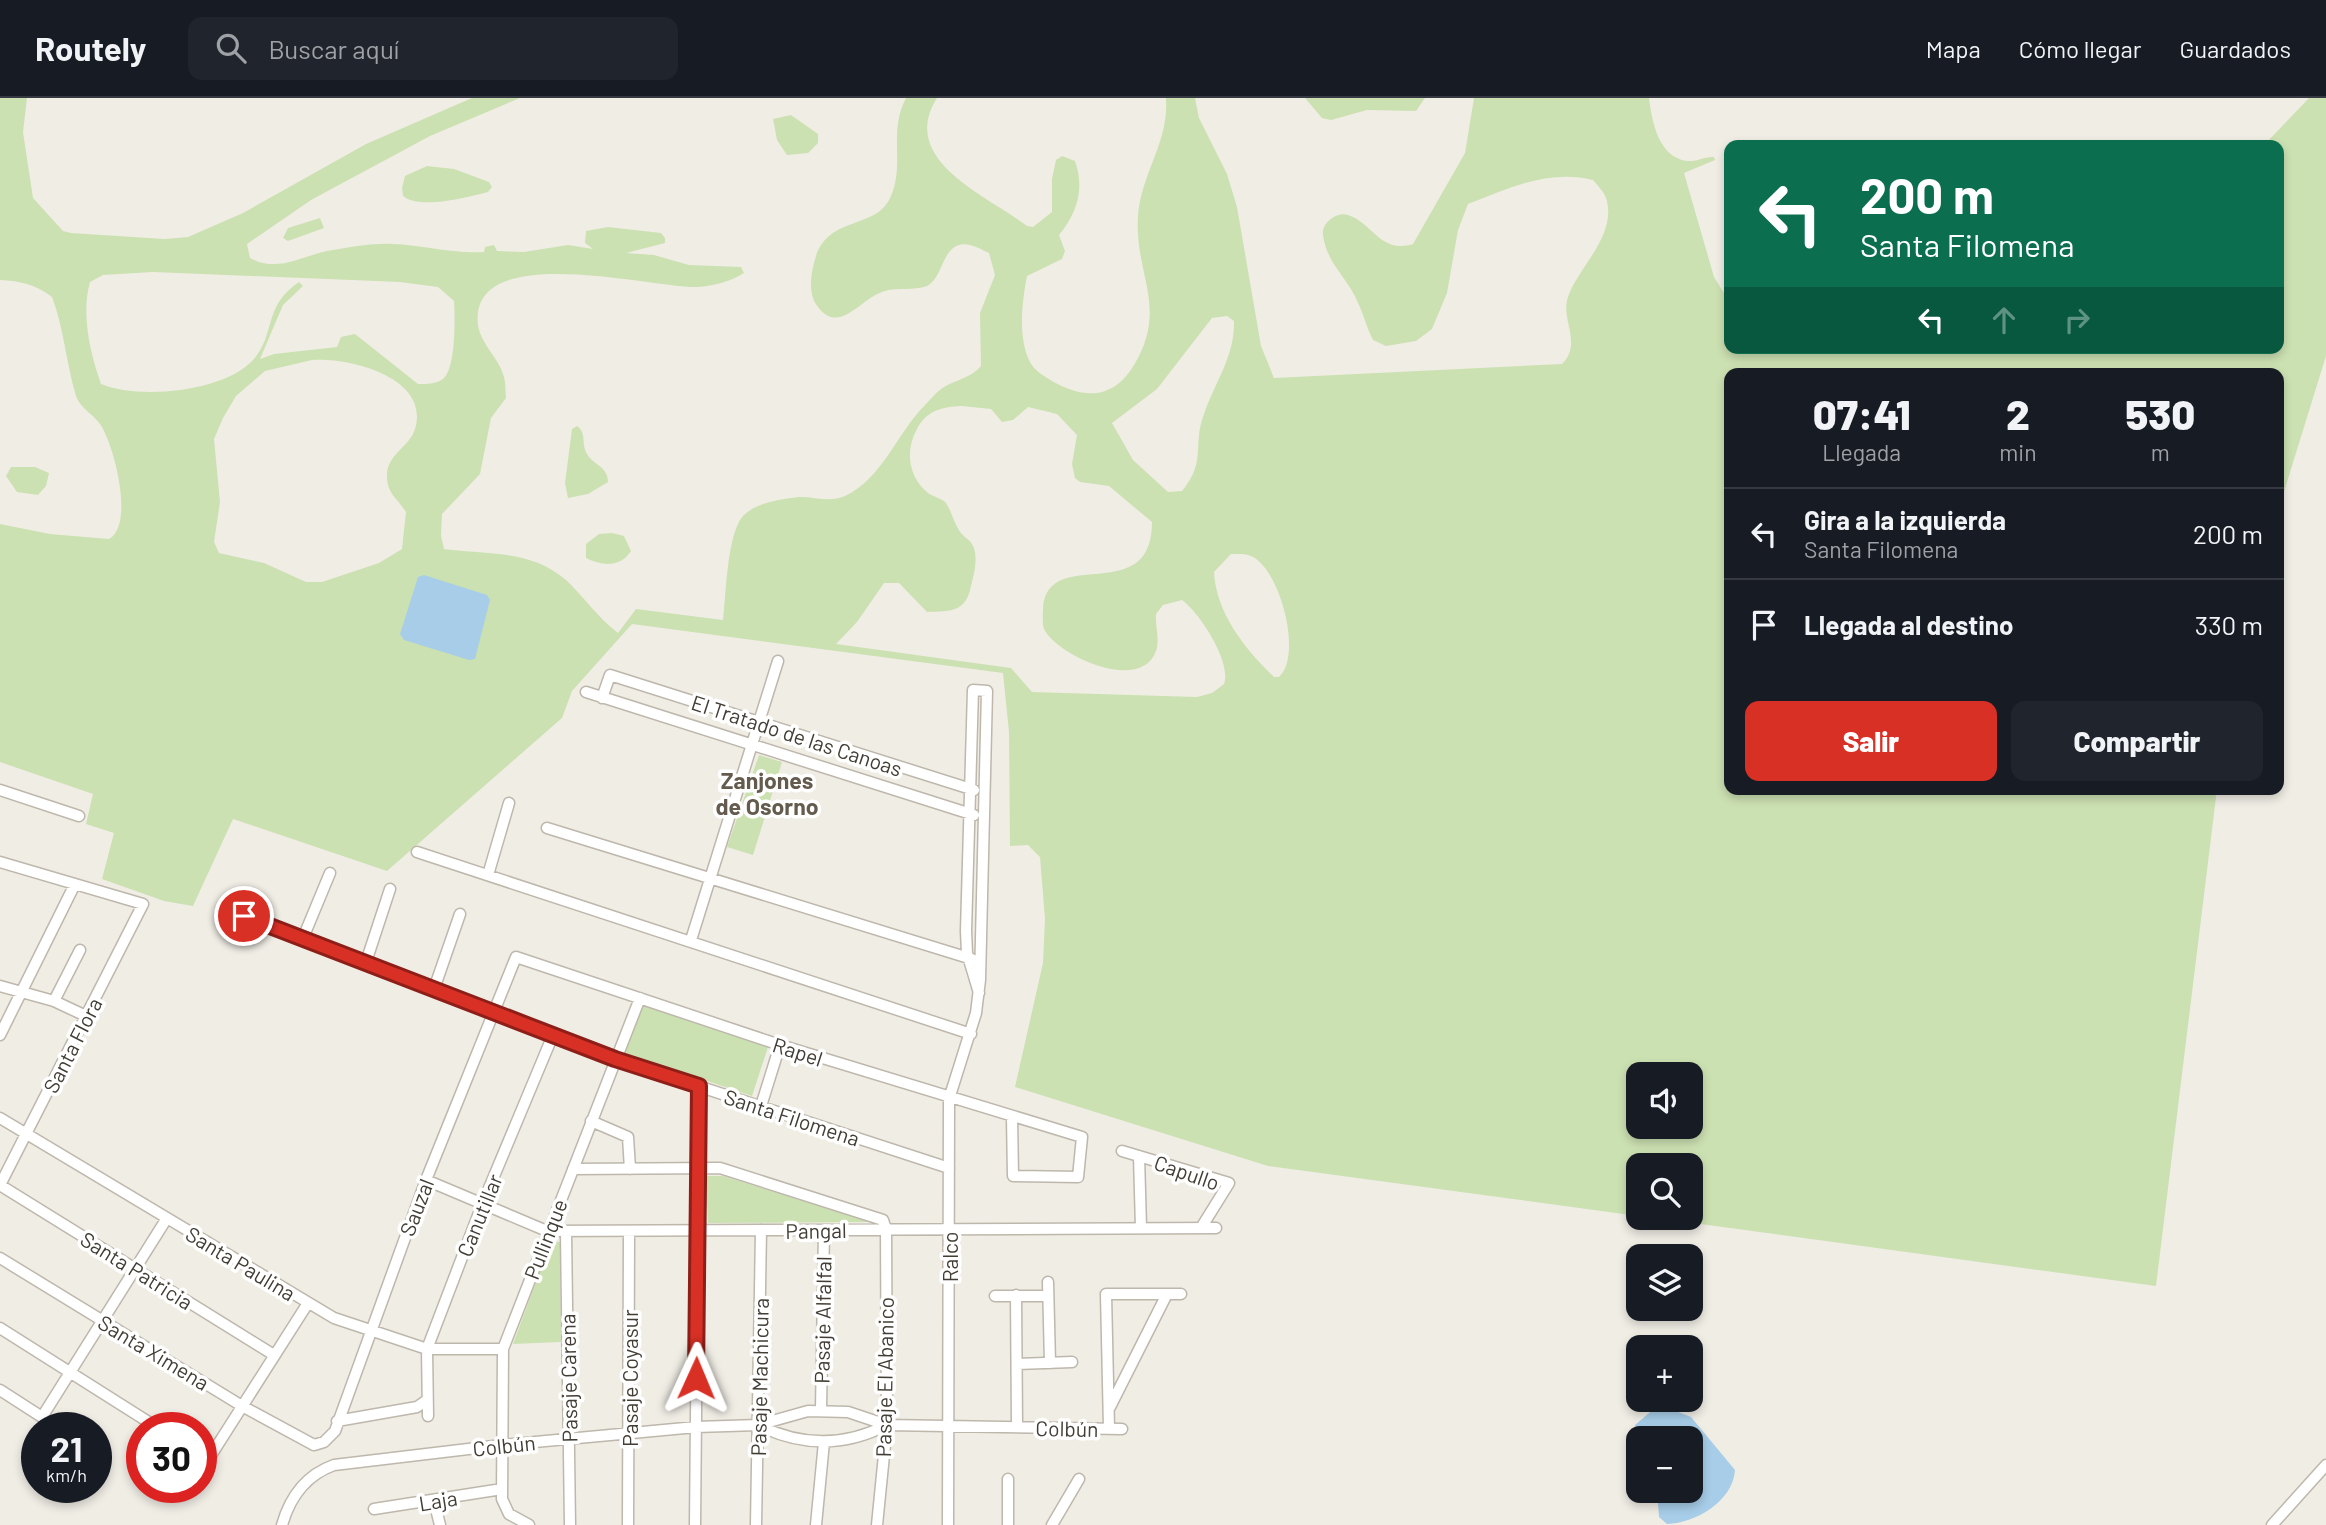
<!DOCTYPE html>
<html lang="es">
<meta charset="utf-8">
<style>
:root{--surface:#171b24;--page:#20242c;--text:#f1f3f6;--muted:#9ea1a6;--line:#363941;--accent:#d93025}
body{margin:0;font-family:Barlow,sans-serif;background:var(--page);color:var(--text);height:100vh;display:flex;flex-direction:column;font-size:26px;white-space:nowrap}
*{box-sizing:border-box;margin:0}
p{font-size:23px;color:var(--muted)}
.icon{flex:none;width:38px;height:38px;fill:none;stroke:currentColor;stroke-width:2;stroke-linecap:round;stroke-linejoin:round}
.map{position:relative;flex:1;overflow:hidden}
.drawer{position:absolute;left:1724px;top:270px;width:560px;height:427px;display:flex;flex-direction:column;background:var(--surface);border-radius:14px;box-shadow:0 4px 10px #0003}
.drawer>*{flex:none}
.guide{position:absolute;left:1724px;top:42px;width:560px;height:214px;border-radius:14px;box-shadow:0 4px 10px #0003;background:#0b6e4f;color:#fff;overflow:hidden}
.tools{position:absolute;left:1626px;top:964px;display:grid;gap:14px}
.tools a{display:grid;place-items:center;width:77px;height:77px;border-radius:14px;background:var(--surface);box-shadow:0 4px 10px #0003;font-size:35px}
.speed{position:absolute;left:21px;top:1314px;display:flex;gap:14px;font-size:35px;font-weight:700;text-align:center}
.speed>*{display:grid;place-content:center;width:91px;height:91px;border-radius:50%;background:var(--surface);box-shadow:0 4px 10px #0003;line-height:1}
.speed small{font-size:18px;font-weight:400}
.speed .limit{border:10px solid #d22;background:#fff;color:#111}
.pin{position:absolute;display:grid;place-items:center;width:60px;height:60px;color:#fff;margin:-30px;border:4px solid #fff;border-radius:50%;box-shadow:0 2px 7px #0007}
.me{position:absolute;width:77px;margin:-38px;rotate:1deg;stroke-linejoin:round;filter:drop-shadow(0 0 5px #0008)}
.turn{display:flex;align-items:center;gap:24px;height:147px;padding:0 21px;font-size:32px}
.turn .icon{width:91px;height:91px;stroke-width:2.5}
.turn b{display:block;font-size:49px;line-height:60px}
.lanes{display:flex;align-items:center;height:66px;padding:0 21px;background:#0003;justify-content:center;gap:35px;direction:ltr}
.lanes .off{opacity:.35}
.eta{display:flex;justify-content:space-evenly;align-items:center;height:119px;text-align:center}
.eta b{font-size:42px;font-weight:800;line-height:49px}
.primary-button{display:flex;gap:14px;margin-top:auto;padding:14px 21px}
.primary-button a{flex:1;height:80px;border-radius:14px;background:var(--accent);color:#fff;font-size:28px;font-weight:800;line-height:80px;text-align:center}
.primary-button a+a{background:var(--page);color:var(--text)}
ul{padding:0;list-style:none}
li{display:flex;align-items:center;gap:21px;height:91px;padding:0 21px;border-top:2px solid var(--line)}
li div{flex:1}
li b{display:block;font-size:26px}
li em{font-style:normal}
header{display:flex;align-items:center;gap:42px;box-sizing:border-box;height:98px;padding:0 35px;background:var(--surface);border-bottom:2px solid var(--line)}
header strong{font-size:33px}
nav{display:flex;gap:38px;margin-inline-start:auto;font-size:24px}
.search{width:490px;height:63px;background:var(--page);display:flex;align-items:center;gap:18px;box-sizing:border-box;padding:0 24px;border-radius:14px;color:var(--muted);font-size:26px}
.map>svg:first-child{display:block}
.green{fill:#cce1b2;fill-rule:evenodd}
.water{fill:#a7cde8}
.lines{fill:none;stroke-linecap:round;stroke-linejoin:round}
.street-casing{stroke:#beb7ac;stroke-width:13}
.street{stroke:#fff;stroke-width:10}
.route-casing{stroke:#8d1f18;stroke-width:18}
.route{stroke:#d93025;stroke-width:12}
.labels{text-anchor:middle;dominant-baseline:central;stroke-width:7;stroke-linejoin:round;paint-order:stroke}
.street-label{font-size:21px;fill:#423d35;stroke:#fff}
.neighbourhood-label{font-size:23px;font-weight:bold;fill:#645b4e;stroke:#fff}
</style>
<header>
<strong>Routely</strong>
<div class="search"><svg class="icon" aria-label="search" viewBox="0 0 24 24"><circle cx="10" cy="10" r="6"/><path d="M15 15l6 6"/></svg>Buscar aquí</div>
<nav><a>Mapa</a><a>Cómo llegar</a><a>Guardados</a></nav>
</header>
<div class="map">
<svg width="2326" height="1427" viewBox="0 0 2326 1427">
<rect width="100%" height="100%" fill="#f0ede5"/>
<!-- green -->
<path class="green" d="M 0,0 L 27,0 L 23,34 L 33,100 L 63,133 L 71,135 L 165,141 L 188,139 L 243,115 L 366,46 L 472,0 L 520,0 L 430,38 L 311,102 L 247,146 L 250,160 C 280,176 303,156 333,152 C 352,149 373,145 392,146 C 424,147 452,156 484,154 L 485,149 L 494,147 L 497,153 L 524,154 L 568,147 L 593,151 L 585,145 L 586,133 L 608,129 L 661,135 L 665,140 L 665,145 L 626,155 L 654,157 L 689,167 L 741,169 L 744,175 C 732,183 713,188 698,189 C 655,191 468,140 478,227 C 481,247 500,261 504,279 C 506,286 505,293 506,300 L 491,320 L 480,376 L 442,416 L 441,438 L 444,451 C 486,457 531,451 566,482 C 584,499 598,520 618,535 L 636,511 L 723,522 C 726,497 727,436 743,418 C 757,404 779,402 798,399 C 814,398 829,405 845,398 C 882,381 897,335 925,307 C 931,301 937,293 944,289 C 956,282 972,279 981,268 L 980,215 L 995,177 L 989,155 C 980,151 969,144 959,147 C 942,152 942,181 927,188 C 914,193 898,189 885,193 C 861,199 840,238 818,209 C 807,195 811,174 816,158 C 830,117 877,132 891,98 C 905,65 888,34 906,0 L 937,0 C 897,63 990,99 1027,128 L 1033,129 L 1052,114 L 1052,81 L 1056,62 L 1062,58 L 1075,63 C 1085,91 1077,115 1059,137 L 1065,153 L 1062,161 L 1027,178 C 1022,204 1018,238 1029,262 C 1033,272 1044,278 1052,283 C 1084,301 1113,302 1134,267 C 1169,209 1134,176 1138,118 C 1141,75 1169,45 1166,0 L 1195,0 L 1199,20 L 1227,76 L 1237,109 L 1261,248 L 1274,280 L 1562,266 C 1583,245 1560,222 1568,199 C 1578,169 1618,137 1606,100 C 1604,94 1597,87 1593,82 C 1548,71 1510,90 1468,106 L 1458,132 L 1447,195 L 1432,231 L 1416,243 L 1386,248 L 1373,242 C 1367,230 1364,218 1359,207 C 1348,179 1327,167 1323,137 C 1321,126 1336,113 1348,117 C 1373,125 1380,156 1413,146 L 1465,55 L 1474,0 L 1649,0 C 1652,23 1658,59 1687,63 C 1697,64 1705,58 1714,59 L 1715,62 L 1684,75 L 1714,179 L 1729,203 L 1729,250 L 2278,250 L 2278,47 L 2264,47 L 2309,0 L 2326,0 L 2326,258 L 2279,410 L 2278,275 L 1729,275 L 1729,691 L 2217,691 L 2156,1188 L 1656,1120 L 1690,1120 L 1690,1068 L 1638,1068 L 1638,1118 L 1268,1068 L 1015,989 L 1043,865 L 1045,821 L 1040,759 L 1028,747 L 1010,748 L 1009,634 L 1003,575 L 632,526 L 572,593 L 562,620 L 387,773 L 233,721 L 193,808 L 164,803 L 102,781 L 114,735 L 86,726 L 93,696 L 0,664 L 0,426 L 50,436 L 109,441 C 135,427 114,346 100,326 C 93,316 80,310 76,298 C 66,265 64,230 52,199 C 35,186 20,183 0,182 ZM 153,174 L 400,184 L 438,189 L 454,203 C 455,219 456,268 444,280 C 438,286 427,286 418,286 L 355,236 L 341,239 L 337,249 L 274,256 L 260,261 L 283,207 L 303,188 L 299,184 C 263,208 276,235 254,261 C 225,294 139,302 101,286 C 90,255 81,216 90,184 L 103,177 ZM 1227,218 L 1234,223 C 1235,258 1215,284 1204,316 C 1192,347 1207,363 1182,393 L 1168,394 L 1133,362 L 1112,325 L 1157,291 L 1212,220 ZM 312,262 C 348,259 431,279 415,331 C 410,348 388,356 387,376 C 386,395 397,400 406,414 L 402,451 L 379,465 L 322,484 L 306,484 L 264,465 L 219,455 L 214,444 L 220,404 L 214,341 L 223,320 L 236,298 L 265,273 ZM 962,308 L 991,311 L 1002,324 L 1013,322 L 1028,309 L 1057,316 L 1077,337 L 1072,366 L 1075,380 L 1080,384 L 1109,388 L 1152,424 C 1152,511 1048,446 1043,510 C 1043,516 1042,525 1044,531 C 1056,557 1141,596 1156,553 C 1160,542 1155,528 1156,516 L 1163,507 L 1182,502 C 1200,515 1232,565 1224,586 L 1212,595 L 1197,599 L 1032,594 L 1011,570 L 836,546 L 857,524 L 884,485 L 899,485 L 927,514 C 950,513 966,515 971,488 C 974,477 979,457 972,446 C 969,441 964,439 961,435 C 954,426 952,414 946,405 C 942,400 933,399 928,395 C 908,379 905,352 917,331 C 927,312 942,309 962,308 ZM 1231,456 C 1238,456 1246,455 1253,459 C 1280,473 1303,557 1279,579 L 1274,579 C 1245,551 1216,515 1214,474 ZM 1638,976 L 1690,976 L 1690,1029 L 1638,1029 Z
M 1305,0 L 1425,0 L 1416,13 L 1367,12 L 1331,22 L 1322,20 Z
M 791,17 L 818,36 L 818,45 L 808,55 L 787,57 L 777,42 L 773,21 Z
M 427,68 L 454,71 L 489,84 L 492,89 L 488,94 C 468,99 420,112 403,98 L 402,90 L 405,78 Z
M 320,120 L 324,130 L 288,143 L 283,140 L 288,130 Z
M 577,328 C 587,335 581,346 587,356 C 593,367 608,368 608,384 L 588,396 L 568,400 L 565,385 L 572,331 Z
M 11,369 L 35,369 L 49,375 L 46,388 L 38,397 L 17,394 L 6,378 Z
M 612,435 L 624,438 L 631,453 C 620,470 602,468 586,460 L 586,446 L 599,436 Z
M 759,657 L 782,664 L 753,757 L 727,749 Z
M 643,905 L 768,949 L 752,998 L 624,955 Z
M 706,1078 L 723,1078 L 871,1124 L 708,1125 Z
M 551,1143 L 560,1144 L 561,1244 L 513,1246 Z"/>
<!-- water -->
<path class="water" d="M 424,477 L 487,497 L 490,502 L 475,561 L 469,562 L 404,542 L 400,536 L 418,479 Z
M 1663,1308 L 1691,1319 L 1735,1372 C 1733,1403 1696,1425 1667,1426 L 1659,1419 L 1657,1393 L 1690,1393 L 1690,1340 L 1638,1341 L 1635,1327 L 1656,1309 Z"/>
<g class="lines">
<defs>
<path id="street" d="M 586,594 L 974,717
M 602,600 L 610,577 L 974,692
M 0,692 L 79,718
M 547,730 L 972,861
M 417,754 L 971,936
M 0,764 L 143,806 L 0,1087
M 488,777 L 509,705
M 244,818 L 615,961 L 949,1070
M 303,840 L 330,775
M 691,842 L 778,563
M 366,864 L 390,791
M 0,888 L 54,903 L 86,918
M 434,891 L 460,816
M 54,903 L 80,852
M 0,937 L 75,786
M 761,1008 L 780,947
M 0,1020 L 334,1220 L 427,1251 L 503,1251
M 591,1023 L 628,1039 L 630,1071
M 1122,1053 L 1229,1085 L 1201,1130
M 1139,1058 L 1141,1130
M 573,1071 L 720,1070 L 883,1122 L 886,1131 L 887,1327 L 877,1427
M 426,1082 L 547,1133 L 1216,1130
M 0,1087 L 274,1257
M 566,1134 L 570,1427
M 0,1160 L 242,1308 L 314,1347 L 324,1344 L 335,1333 L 426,1082 L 516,859 L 780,947 L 1082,1039 L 1078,1079 L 1013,1078 L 1012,1020
M 1048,1184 L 1050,1265
M 1016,1197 L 1017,1328
M 995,1198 L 1048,1198
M 0,1230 L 158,1330
M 1017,1266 L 1072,1264
M 0,1292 L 59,1330
M 1110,1309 L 1167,1196
M 821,1312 L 824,1132
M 428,1318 L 427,1251 L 482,1107 L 553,937
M 42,1319 L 167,1120
M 337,1323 L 417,1309 L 427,1302
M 758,1327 C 800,1348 844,1349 887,1327 L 1122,1331
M 1109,1330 L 1106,1196 L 1181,1196
M 201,1358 L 208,1362 L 308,1205
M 1008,1381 L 1008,1427
M 434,1403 L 440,1427
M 374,1411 L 502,1391
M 282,1427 C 290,1399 306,1377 334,1367 L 502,1347 L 696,1329 L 758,1327 L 808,1313 L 848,1314 L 887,1327
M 529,1427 L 509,1416 L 502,1401 L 503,1251 L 640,900
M 628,1427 L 629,1133
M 695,1427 L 699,988
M 756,1427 L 761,1132
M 816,1427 L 824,1344
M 948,1427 L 949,1001 L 976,915 L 980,882 L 987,593 L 973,592 L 966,833 L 967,855 L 979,895
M 1052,1427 L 1079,1381
M 2272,1427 L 2326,1367"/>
</defs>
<!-- street casing -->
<use href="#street" class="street-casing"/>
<!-- street -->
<use href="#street" class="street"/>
</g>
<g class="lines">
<defs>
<path id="route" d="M 244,818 L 615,961 L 699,988 L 696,1280"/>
</defs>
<!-- route casing -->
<use href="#route" class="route-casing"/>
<!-- route -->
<use href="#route" class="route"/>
</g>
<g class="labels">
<!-- street labels -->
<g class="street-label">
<text transform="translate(797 637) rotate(18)">El Tratado de las Canoas</text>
<text transform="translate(72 947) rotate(-63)">Santa Flora</text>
<text transform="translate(798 953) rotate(18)">Rapel</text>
<text transform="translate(792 1019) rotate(18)">Santa Filomena</text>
<text transform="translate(1187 1074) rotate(19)">Capullo</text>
<text transform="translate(416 1109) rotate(-69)">Sauzal</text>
<text transform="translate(479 1117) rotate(-68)">Canutillar</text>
<text transform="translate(816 1132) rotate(-1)">Pangal</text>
<text transform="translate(545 1141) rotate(-69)">Pullinque</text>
<text transform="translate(949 1159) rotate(-90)">Ralco</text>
<text transform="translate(241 1165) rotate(31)">Santa Paulina</text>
<text transform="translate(137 1172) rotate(32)">Santa Patricia</text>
<text transform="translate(822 1222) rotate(-89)">Pasaje Alfalfal</text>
<text transform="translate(154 1254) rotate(31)">Santa Ximena</text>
<text transform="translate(759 1279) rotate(-89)">Pasaje Machicura</text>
<text transform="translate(884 1279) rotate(-89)">Pasaje El Abanico</text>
<text transform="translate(568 1280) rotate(-91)">Pasaje Carena</text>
<text transform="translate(629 1280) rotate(-90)">Pasaje Coyasur</text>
<text transform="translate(1067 1330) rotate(1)">Colbún</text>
<text transform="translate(504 1347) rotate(-6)">Colbún</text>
<text transform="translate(438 1402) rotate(-9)">Laja</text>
</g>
<!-- neighbourhood labels -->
<g class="neighbourhood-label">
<text x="767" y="682">Zanjones<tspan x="767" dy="26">de Osorno</tspan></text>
</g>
</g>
</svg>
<div class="tools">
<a><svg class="icon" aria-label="sound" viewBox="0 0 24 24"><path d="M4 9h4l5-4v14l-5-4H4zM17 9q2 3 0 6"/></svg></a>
<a><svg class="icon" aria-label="search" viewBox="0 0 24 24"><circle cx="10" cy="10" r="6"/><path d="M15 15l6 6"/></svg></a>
<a><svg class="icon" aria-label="layers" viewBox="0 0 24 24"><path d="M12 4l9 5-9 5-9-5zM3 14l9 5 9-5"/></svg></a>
<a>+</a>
<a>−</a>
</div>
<div class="speed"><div>21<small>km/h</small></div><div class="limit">30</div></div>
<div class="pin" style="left:244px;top:818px;background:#d93025"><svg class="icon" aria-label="arrive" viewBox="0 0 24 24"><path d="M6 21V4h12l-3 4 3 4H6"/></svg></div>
<svg class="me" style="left:696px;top:1280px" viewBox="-20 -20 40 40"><path d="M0-17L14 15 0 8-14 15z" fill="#d93025" stroke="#fff" stroke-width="4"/></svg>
<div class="guide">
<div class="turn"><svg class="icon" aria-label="left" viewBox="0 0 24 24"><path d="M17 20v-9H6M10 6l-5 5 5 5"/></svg><div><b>200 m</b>Santa Filomena</div></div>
<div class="lanes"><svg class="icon" aria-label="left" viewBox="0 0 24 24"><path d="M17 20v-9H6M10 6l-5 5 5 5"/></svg><svg class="icon off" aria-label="ahead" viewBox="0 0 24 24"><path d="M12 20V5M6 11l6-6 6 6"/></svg><svg class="icon off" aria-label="right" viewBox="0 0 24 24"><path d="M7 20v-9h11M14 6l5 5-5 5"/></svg></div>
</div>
<section class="drawer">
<div class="eta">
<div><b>07:41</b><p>Llegada</p></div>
<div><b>2</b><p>min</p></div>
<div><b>530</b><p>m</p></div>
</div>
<ul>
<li><svg class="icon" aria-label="left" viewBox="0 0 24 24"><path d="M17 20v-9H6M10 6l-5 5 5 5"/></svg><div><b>Gira a la izquierda</b><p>Santa Filomena</p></div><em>200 m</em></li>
<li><svg class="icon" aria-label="arrive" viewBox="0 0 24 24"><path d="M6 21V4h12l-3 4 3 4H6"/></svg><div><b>Llegada al destino</b></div><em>330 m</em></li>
</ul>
<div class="primary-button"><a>Salir</a><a>Compartir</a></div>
</section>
</div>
